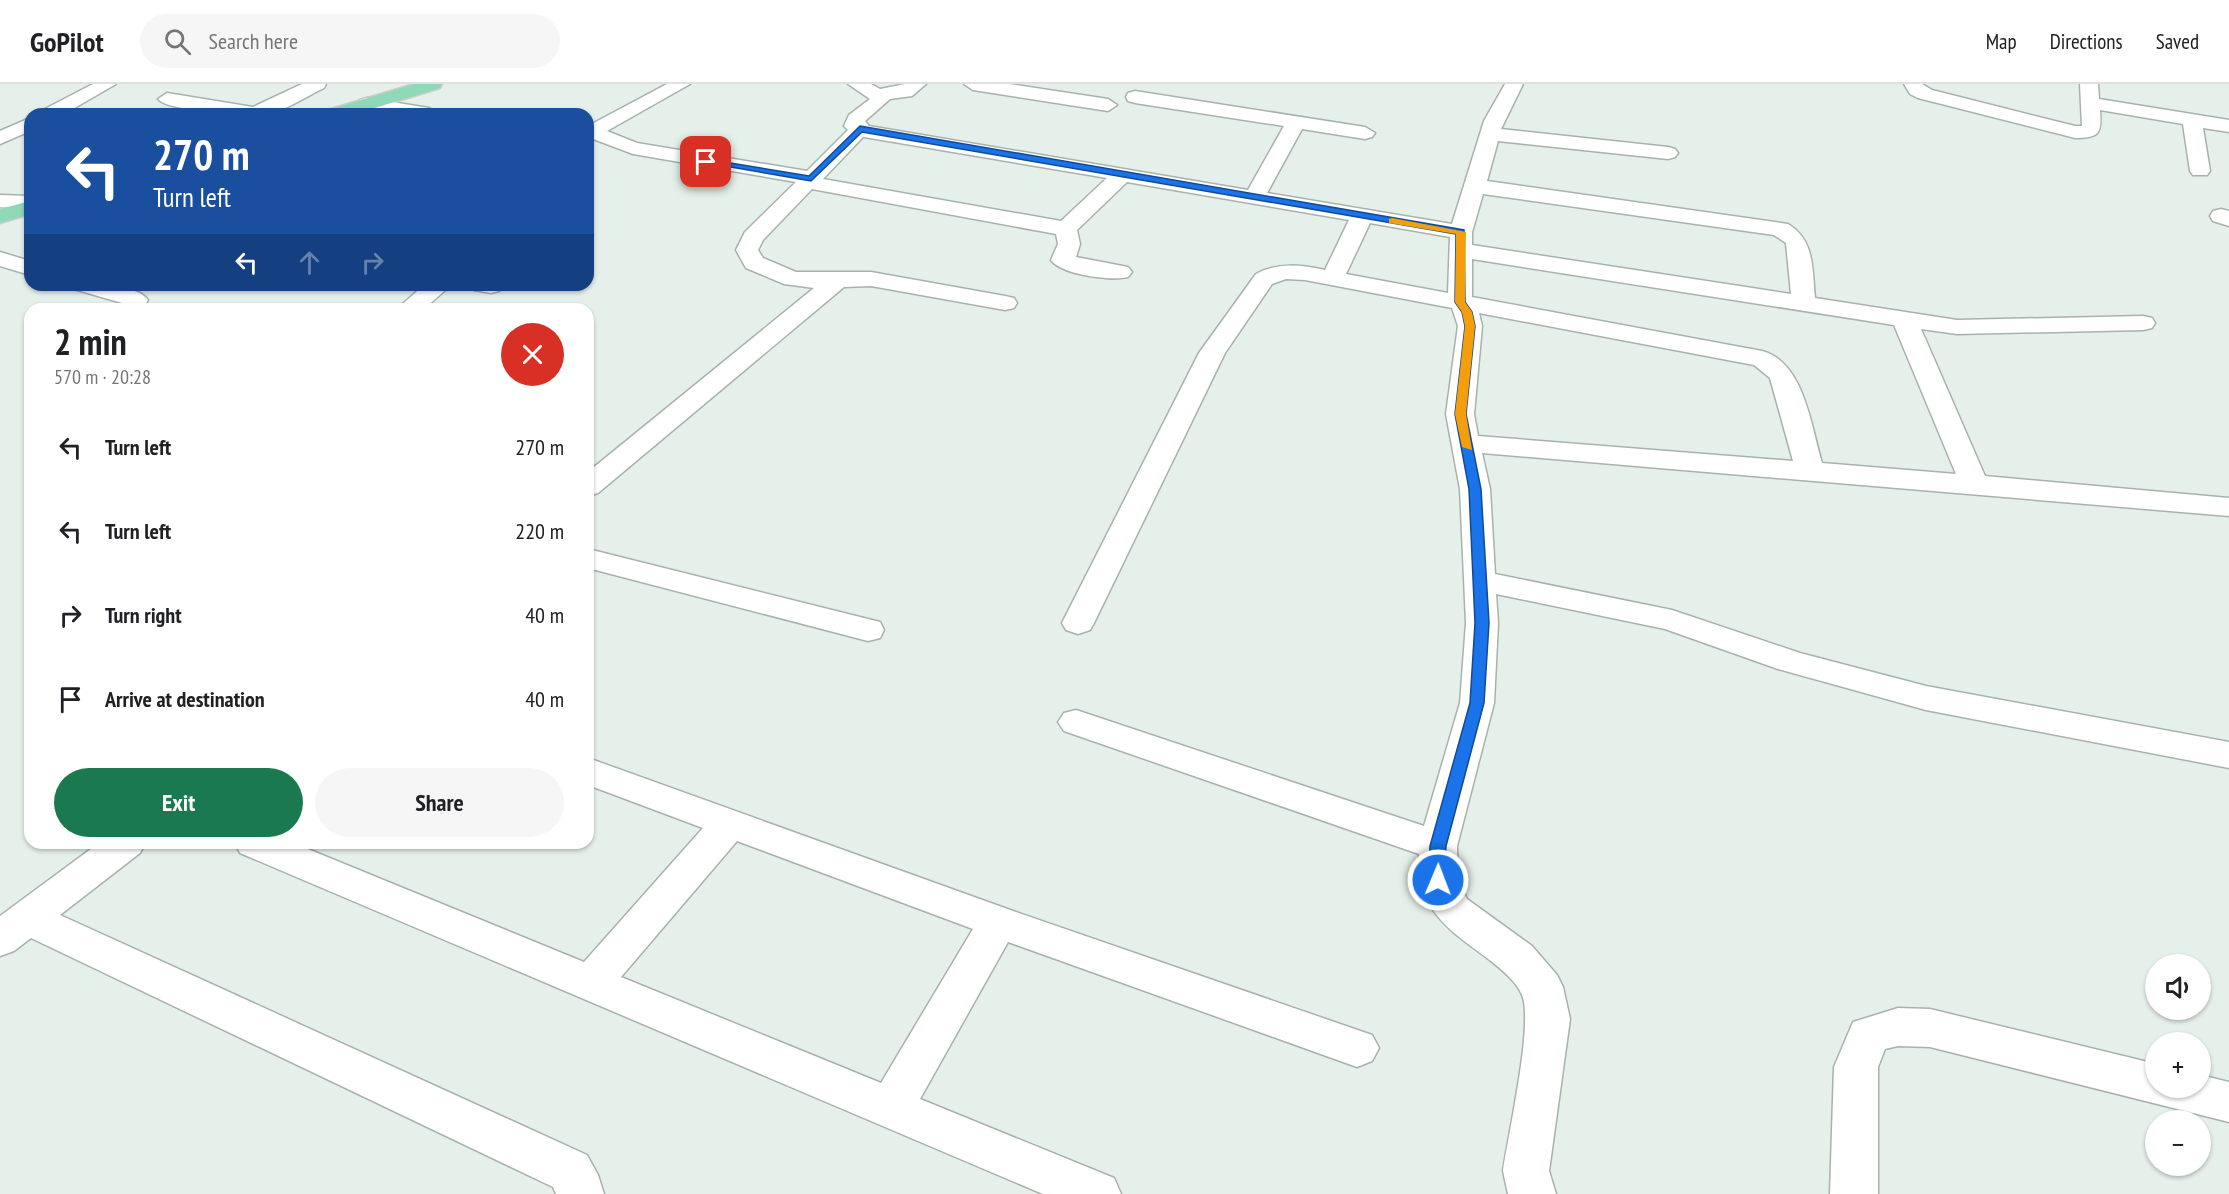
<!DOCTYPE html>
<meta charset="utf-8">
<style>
:root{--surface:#fff;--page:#f6f6f6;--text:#202124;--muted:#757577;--line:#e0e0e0;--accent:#1b794f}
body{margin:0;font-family:"PT Sans Narrow",sans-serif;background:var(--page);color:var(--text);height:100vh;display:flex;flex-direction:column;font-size:22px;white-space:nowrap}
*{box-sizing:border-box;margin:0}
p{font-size:20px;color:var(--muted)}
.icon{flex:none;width:33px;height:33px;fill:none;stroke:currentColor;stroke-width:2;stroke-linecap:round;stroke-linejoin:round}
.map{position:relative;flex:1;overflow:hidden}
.details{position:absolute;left:24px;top:219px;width:570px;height:546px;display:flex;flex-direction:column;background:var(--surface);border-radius:18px;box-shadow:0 2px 4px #0004}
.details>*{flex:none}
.hud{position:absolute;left:24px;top:24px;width:570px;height:183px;border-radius:18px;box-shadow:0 2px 4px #0004;background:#1a4fa0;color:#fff;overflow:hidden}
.tools{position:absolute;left:2145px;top:870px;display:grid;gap:12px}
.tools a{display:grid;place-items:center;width:66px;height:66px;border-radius:50%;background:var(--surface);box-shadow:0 2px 4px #0004;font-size:30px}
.pin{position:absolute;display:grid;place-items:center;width:51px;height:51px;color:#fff;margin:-26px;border-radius:12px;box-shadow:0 3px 9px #0006}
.me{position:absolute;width:66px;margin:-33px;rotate:1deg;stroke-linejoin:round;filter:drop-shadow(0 0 4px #0008)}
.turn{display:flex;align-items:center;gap:21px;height:126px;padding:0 30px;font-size:27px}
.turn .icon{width:78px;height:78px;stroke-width:2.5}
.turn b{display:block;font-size:42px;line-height:51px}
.lanes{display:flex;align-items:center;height:57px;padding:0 30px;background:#0003;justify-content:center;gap:30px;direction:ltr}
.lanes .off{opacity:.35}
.round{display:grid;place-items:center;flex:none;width:63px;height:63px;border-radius:32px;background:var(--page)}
.headline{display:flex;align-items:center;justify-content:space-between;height:102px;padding:0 30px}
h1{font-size:36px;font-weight:700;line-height:45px}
.action{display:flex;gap:12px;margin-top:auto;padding:12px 30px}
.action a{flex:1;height:69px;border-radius:36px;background:var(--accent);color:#fff;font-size:24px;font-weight:700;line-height:69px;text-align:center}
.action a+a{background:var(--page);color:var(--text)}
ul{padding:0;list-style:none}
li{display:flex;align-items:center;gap:18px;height:84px;padding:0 30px}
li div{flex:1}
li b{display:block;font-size:22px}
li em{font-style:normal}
header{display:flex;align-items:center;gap:36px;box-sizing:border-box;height:84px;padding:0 30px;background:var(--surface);border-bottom:2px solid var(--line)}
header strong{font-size:28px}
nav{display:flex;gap:33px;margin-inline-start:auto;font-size:21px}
.search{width:420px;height:54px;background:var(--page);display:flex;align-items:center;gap:15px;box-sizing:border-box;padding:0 21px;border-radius:33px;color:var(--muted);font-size:22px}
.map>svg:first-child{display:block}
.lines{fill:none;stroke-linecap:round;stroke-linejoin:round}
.minor-casing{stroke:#a8b2ac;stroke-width:3}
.major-casing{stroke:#cccdcd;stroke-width:3}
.minor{fill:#fff;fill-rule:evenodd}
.major{fill:#90d9b6;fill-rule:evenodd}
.route{fill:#1a73e8;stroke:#114b97;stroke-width:1.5}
.slow{fill:#f59e0b}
</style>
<header>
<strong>GoPilot</strong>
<div class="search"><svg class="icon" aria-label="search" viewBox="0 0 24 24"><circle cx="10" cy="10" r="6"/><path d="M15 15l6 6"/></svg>Search here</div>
<nav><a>Map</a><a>Directions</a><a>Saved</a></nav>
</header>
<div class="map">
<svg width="2229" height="1110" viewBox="0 0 2229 1110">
<rect width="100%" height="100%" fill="#e6f0ea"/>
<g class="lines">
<defs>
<path id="minor" d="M 93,0 L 116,0 L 64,30 L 40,30 L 43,26 Z
M 302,0 L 326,0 L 324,4 C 307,12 286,26 268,30 C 252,33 166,27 158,15 L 167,9 L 253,23 Z
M 667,0 L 690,0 L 607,47 L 637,59 L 807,87 L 848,46 L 844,42 L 849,31 L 870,15 L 848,0 L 871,0 L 880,5 L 905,0 L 926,0 L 912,12 L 890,15 L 865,37 L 869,42 L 1248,106 L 1284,42 L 1135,19 L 1128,17 L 1126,13 L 1128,9 L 1135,7 L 1365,43 L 1375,49 L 1372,53 L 1365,55 L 1302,45 L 1267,109 L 1452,140 L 1484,37 L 1505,0 L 1523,0 L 1501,45 L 1668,63 L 1675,65 L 1678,69 L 1675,73 L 1668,75 L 1498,57 L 1487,97 L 1788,140 C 1815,156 1812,185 1815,214 L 1957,236 L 2143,232 L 2152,234 L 2155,239 L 2152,244 L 2143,246 L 1957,250 L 1921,245 L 1985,392 L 2229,414 L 2229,432 L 1482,369 L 1490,405 L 1495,490 L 1672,526 L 1800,569 L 1926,602 L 2229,658 L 2229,684 L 1926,626 L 1778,585 L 1665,545 L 1496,510 L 1498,539 L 1494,619 L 1457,762 L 1458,796 L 1467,815 L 1532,862 L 1557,891 L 1563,903 L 1570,935 L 1549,1087 L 1556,1110 L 1508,1110 L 1503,1087 C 1508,1052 1534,938 1522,911 C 1517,898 1502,886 1491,877 C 1449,845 1418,829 1419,770 L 1064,647 L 1058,638 L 1064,629 L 1076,626 L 1424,742 L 1460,619 L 1466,539 L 1460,405 L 1446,330 L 1458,242 L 1452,224 L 1305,196 L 1286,195 L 1272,200 L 1225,269 L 1094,539 L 1090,546 L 1078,550 L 1066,546 L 1062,539 L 1199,269 L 1256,190 C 1278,178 1301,181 1325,186 L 1349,136 L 1127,98 L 1077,146 L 1080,160 L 1076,173 L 1128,183 L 1132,188 L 1128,193 C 1111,197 1062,191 1051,176 L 1058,160 L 1056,150 L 812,105 L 763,156 L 758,166 L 763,174 L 796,188 L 871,188 L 1005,212 L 1014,214 L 1017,219 L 1014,224 L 1005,226 L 871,202 L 844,203 L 598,409 L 588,412 L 588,388 L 814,204 L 784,200 L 746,184 L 736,166 L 745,148 L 796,98 L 633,70 L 588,53 L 590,41 ZM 863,53 L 864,53 L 1107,94 L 1061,137 L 823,95 ZM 1483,110 L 1774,151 L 1786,159 L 1791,210 L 1472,161 L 1472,148 ZM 1370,139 L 1450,153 L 1448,209 L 1346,190 ZM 1472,175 L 1894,241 L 1956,390 L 1822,379 C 1811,342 1804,278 1762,267 L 1472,213 ZM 1479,229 L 1754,281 L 1770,294 L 1793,377 L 1478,352 L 1474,330 L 1482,242 Z
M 964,0 L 1009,0 L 1108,15 L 1117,21 L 1108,27 L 973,6 Z
M 1904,0 L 1922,0 L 1932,6 L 2075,42 L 2082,42 L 2080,0 L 2098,0 L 2099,15 L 2229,36 L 2229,48 L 2203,44 L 2210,87 L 2207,91 L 2193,91 L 2190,87 L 2183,40 L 2100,26 C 2102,50 2099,54 2075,54 L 1918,14 L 1910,10 Z
M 367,14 L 429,24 L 439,30 L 394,30 L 360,24 L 358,20 L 360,16 Z
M 30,34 L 30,47 L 0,60 L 0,47 Z
M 0,111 L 30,112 L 30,124 L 0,123 Z
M 2221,125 L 2229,127 L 2229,142 L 2213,137 L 2210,132 L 2213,127 Z
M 0,168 L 30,177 L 30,191 L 0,182 Z
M 73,201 C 92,201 136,199 148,216 L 145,221 L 136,223 L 77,206 Z
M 424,201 L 451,201 L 424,225 L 397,225 Z
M 470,201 L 502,201 L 503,202 L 499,207 L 491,209 L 474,206 Z
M 588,465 L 880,538 L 884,546 L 880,554 L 868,557 L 588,484 Z
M 588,674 L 1013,827 L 1372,951 L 1379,964 L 1372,977 L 1357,983 L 1008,858 L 920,1015 L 1114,1094 L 1121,1110 L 1043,1110 L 240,769 L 235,759 L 293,759 L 584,878 L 703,744 L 588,701 ZM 737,757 L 973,845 L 881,999 L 621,893 Z
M 99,759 L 145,759 L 140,769 L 60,831 L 587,1071 L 598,1091 L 604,1110 L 556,1110 L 553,1103 L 31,854 L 14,867 L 0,872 L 0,832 Z
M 1898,924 L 1930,925 L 2156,980 L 2156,1004 L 2200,1004 L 2200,991 L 2229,998 L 2229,1038 L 1930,963 L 1898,962 L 1885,965 L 1878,983 L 1878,1110 L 1830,1110 L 1834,983 L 1853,938 Z"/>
<path id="major" d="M 414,0 L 442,0 L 440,4 L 355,30 L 325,30 L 328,26 Z
M 30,117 L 30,130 L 0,139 L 0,125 Z"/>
</defs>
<!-- minor casing -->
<use href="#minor" class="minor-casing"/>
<!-- major casing -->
<use href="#major" class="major-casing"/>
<!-- minor -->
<use href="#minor" class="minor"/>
<!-- major -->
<use href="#major" class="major"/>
</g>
<!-- route -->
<path class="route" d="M 860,42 L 1464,146 L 1465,218 L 1472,228 L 1475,242 L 1466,330 L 1481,405 L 1489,539 L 1484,619 L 1446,762 L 1443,800 L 1432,800 L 1429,796 L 1430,762 L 1470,619 L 1475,539 L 1469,405 L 1455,330 L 1465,242 L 1462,228 L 1455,218 L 1456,150 L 862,48 L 811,97 L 702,78 L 706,75 L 809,92 Z"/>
<!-- slow -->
<path class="slow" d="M 1392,134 L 1466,148 L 1465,218 L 1472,228 L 1475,242 L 1466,330 L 1472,366 L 1462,363 L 1455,330 L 1465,242 L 1462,228 L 1455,218 L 1456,150 L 1389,139 L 1389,135 Z"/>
</svg>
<div class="tools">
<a><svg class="icon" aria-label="sound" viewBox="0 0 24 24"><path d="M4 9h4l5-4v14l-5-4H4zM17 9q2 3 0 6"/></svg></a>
<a>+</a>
<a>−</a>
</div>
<div class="pin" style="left:706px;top:78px;background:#d93025"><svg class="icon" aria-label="arrive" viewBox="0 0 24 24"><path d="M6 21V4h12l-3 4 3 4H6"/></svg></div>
<svg class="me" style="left:1438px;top:796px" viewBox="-20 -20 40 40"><circle r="17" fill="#1a73e8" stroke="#fff" stroke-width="3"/><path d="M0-11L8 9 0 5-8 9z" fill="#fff"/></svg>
<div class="hud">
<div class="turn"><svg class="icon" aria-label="left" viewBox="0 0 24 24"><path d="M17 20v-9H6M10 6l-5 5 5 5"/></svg><div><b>270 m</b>Turn left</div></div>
<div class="lanes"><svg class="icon" aria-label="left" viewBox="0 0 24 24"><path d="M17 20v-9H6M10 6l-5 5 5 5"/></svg><svg class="icon off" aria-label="ahead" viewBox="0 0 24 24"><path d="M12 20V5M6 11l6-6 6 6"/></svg><svg class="icon off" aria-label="right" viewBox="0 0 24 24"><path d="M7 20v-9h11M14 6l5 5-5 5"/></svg></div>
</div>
<section class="details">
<div class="headline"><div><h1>2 min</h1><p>570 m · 20:28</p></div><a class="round" style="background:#d93025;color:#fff"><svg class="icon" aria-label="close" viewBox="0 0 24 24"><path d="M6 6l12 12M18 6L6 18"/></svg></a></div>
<ul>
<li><svg class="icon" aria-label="left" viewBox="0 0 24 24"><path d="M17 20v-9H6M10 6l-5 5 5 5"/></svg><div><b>Turn left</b></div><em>270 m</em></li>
<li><svg class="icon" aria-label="left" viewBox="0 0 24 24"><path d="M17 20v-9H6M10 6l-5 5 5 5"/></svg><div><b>Turn left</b></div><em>220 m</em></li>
<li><svg class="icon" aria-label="right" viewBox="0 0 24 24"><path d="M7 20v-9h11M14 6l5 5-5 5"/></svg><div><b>Turn right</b></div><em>40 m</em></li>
<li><svg class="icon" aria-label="arrive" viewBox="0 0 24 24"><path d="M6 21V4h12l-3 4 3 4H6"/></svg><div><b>Arrive at destination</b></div><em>40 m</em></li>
</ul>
<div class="action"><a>Exit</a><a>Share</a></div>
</section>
</div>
